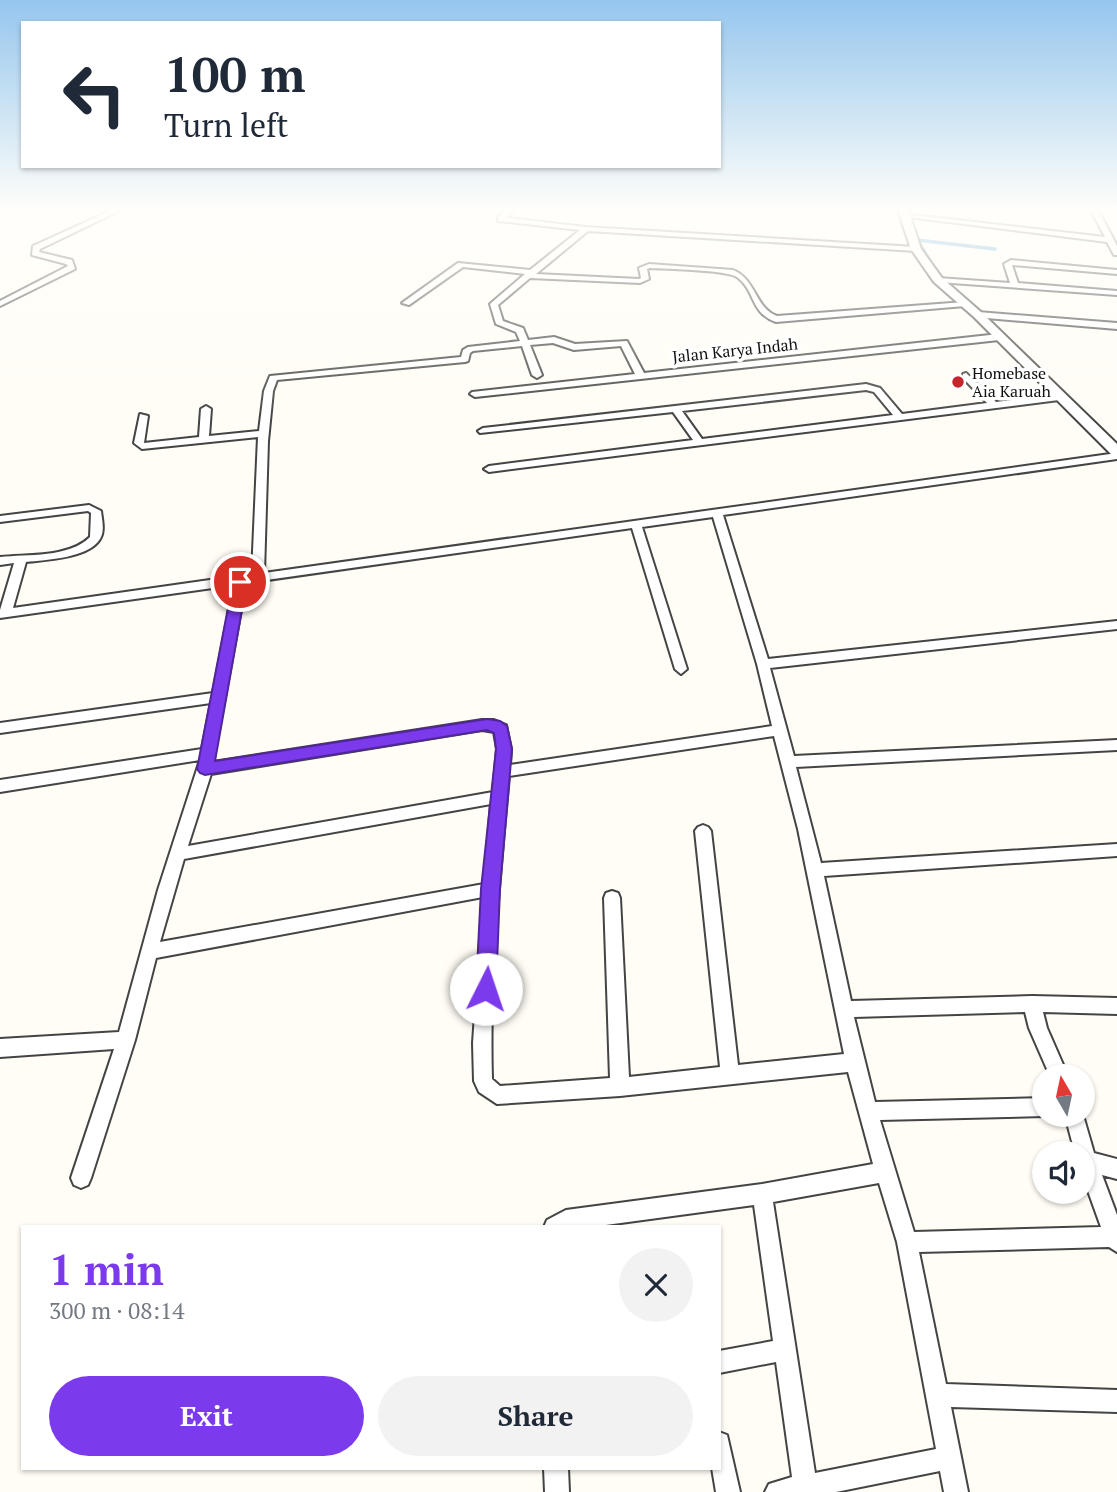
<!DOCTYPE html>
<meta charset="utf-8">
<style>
:root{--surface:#fff;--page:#f2f2f3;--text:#1f2937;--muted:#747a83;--accent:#7c3aed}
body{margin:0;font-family:"PT Serif",serif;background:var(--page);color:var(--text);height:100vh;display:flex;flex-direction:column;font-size:26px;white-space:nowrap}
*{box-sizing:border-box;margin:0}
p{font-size:23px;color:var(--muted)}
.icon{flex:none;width:38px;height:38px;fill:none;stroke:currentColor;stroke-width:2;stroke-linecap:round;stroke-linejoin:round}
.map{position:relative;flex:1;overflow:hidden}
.details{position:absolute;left:21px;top:1225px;width:700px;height:245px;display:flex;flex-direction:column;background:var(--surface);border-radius:0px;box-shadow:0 2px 5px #0004}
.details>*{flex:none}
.guide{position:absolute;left:21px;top:21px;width:700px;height:147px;border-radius:0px;box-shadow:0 2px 5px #0004;background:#fff;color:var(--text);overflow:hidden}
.needle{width:46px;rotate:351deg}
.buttons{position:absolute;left:1032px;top:1064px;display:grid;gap:14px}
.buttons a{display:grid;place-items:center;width:63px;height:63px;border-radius:50%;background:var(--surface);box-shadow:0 2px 5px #0004;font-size:35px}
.pin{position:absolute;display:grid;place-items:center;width:60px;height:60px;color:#fff;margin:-30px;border:4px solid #fff;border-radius:50%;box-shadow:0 2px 7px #0007}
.me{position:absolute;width:77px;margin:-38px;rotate:4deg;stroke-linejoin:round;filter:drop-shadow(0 0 5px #0008)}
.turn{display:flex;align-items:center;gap:24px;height:147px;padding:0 28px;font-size:32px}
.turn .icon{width:91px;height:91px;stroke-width:2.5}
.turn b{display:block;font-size:49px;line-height:60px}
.round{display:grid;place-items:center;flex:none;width:74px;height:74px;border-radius:37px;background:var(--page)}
.head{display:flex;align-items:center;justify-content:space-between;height:119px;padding:0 28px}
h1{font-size:42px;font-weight:700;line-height:52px;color:var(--accent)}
.action{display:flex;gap:14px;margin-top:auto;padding:14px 28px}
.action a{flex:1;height:80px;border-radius:42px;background:var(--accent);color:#fff;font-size:28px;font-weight:700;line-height:80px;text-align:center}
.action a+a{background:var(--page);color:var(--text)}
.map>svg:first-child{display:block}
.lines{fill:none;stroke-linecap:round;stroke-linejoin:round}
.stream{stroke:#3f96cf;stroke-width:3.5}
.minor-casing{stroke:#444;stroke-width:4}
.tertiary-casing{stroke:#444;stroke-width:4}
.minor{fill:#fff;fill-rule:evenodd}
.tertiary{fill:#fff;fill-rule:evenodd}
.route{fill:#7c3aed;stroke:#51269a;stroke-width:2}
.poi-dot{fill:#c4262e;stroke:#fff;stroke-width:2.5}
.labels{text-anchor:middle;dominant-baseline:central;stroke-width:7;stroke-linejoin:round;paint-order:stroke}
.far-street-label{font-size:16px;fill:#111;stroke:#fff}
.far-poi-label{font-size:16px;fill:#111;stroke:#fff;text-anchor:start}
</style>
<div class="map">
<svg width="1117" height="1492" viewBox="0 0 1117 1492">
<rect width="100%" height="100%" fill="#fffdf5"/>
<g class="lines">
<!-- stream -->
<path class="stream" d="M 940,277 L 917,240 L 995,249"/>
<defs>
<path id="minor" d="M 112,210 L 121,210 L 40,249 L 39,252 L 72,260 L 75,269 L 0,306 L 0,301 L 68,266 L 66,264 L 32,255 L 33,246 Z
M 506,210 L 514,210 L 507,218 L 586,227 L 916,247 L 920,249 L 916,251 L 588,231 L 536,274 L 639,279 L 641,278 L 639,268 L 649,264 L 733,270 C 756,279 755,308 777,316 L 965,302 L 969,304 L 965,306 L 776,322 C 750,313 756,291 737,277 C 727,270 666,269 650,268 L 647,269 L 649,279 L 640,283 L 530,278 L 498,305 L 503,321 L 523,328 L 528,340 L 554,337 L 575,344 L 627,341 L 644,373 L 999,334 L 1003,337 L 999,340 L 475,397 L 470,394 L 472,392 L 635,374 L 621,346 L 574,350 L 553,343 L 530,345 L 542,375 L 537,378 L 532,375 L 522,346 L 473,351 L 470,353 L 468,361 L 465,362 L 277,380 L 273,391 L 268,441 L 264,573 L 1117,453 L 1117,459 L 723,515 L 768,659 L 1117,621 L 1117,629 L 770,668 L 794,756 L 1117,740 L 1117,750 L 796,767 L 821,863 L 1117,844 L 1117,856 L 824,876 L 851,1001 L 1032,996 L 1117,998 L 1117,1014 L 1043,1012 L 1047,1028 L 1068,1076 L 1050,1076 L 1029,1028 L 1025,1012 L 854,1017 L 875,1102 L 1045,1098 L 1045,1115 L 1049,1115 L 1045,1116 L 880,1120 L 914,1232 L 1101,1227 L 1083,1177 L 1083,1153 L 1075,1153 L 1065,1115 L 1083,1115 L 1094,1153 L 1117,1159 L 1117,1179 L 1102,1175 L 1117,1215 L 1117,1252 L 1109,1247 L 919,1252 L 946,1384 L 1117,1390 L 1117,1412 L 951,1407 L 968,1492 L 944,1492 L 940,1471 L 836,1492 L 765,1492 L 769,1484 L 792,1477 L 776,1362 L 719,1373 L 719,1351 L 773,1341 L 754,1205 L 591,1227 L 544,1227 L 547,1220 L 566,1210 L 762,1184 L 873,1164 L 848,1072 L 620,1096 L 497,1104 L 479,1092 L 474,1081 L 473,1043 L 483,897 L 156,958 L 135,1040 L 91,1178 L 88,1185 L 81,1188 L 74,1185 L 71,1178 L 114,1049 L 0,1057 L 0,1039 L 119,1032 L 158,890 L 200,760 L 0,792 L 0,780 L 202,749 L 211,703 L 0,733 L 0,723 L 213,693 L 234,585 L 0,618 L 0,610 L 14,563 L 0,565 L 0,557 C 27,554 69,558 90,537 L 91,513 L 88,511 L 0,522 L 0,516 L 89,505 L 101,511 C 102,520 105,531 100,539 C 89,558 46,560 26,562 L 13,608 L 252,574 L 258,437 L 142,449 L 134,443 L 140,414 L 148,416 L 144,443 L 199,437 L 201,409 L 206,406 L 211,409 L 209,436 L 259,431 L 264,391 L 270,376 L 461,357 L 463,350 L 468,347 L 520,341 L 516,332 L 496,324 L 490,304 L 525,274 L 463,267 L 409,305 L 402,303 L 458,263 L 530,270 L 580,230 L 498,221 L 498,217 ZM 713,517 L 757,664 L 772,726 L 510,765 L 511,749 L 506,725 L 494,720 L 482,720 L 213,762 L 246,583 L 632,528 L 675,669 L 681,674 L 687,669 L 642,527 ZM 482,730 L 494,732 L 497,749 L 493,792 L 188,846 L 211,774 ZM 774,736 L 798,829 L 844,1054 L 738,1065 L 711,831 L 708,827 L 703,825 L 698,827 L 695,831 L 720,1067 L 629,1077 L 620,898 L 618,893 L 612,891 L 606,893 L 604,898 L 610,1078 L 500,1086 L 492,1079 C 489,978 500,877 509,776 ZM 491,804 L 484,884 L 160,942 L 184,859 ZM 879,1183 L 897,1242 L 936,1449 L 815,1473 L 773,1202 Z
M 1091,210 L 1098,210 L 1117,246 L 1117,255 L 1114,255 L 1107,242 L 900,216 L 904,214 L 1105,237 Z
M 1011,260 L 1117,270 L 1117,274 L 1012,265 L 1018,283 L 1117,291 L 1117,295 L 938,282 L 934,280 L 938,278 L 1010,283 L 1004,264 Z
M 978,312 L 1117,323 L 1117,329 L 975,317 L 975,313 Z
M 966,373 L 996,402 L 1059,394 L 1064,397 L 1059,400 L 489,472 L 484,469 L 489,466 L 693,440 L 673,412 L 480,433 L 478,431 L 483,428 L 866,384 L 880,388 L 902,414 L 987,403 L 963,378 L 963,374 ZM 866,390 L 874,392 L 893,415 L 702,439 L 682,411 Z
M 719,1432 L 727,1435 L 740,1492 L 716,1492 L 712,1468 L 719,1468 Z
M 544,1468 L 568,1468 L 569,1492 L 545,1492 Z"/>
<path id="tertiary" d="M 898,210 L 908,210 L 921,249 L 942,278 L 982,313 L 1117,444 L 1117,456 L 1112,455 L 974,317 L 934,282 L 911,249 Z"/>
</defs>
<!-- minor casing -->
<use href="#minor" class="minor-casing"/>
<!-- tertiary casing -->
<use href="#tertiary" class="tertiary-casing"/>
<!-- minor -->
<use href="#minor" class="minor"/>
<!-- tertiary -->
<use href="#tertiary" class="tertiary"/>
</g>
<!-- sky -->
<linearGradient id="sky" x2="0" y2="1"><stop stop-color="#95c6ee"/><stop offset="0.5" stop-color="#fffefa"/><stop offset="1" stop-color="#fffefa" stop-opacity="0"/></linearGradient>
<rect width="1117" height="419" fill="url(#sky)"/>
<!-- route -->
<path class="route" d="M 240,578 L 247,582 L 215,761 L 487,719 L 500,721 L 507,726 L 512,749 L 500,889 L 496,989 L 493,996 L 486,998 L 479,996 L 476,989 L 481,889 L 496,749 L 494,733 L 487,730 L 205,775 L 200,773 L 197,769 L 233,582 Z"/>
<!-- markers -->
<circle class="poi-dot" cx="958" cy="382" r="7"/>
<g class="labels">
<!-- far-street labels -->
<g class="far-street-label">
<text transform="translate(735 350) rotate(-6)">Jalan Karya Indah</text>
</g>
<!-- far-poi labels -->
<g class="far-poi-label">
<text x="972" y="373">Homebase<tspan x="972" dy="18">Aia Karuah</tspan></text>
</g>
</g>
</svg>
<div class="buttons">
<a><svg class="needle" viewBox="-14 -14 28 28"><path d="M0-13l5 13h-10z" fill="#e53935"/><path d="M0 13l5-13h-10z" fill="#747a83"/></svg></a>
<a><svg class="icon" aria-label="sound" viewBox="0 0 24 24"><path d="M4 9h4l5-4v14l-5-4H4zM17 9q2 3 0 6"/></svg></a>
</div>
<div class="pin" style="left:240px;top:582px;background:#d93025"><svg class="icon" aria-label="arrive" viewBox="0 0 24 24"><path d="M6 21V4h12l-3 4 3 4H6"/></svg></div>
<svg class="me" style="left:486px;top:989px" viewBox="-20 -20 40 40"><circle r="19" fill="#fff"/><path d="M0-13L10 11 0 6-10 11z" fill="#7c3aed"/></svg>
<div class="guide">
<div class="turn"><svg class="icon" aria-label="left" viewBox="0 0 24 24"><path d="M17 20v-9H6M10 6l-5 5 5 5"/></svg><div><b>100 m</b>Turn left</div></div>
</div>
<section class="details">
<div class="head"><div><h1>1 min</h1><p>300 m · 08:14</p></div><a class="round"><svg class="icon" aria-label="close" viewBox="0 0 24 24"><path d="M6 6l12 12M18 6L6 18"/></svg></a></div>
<div class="action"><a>Exit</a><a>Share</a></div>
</section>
</div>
